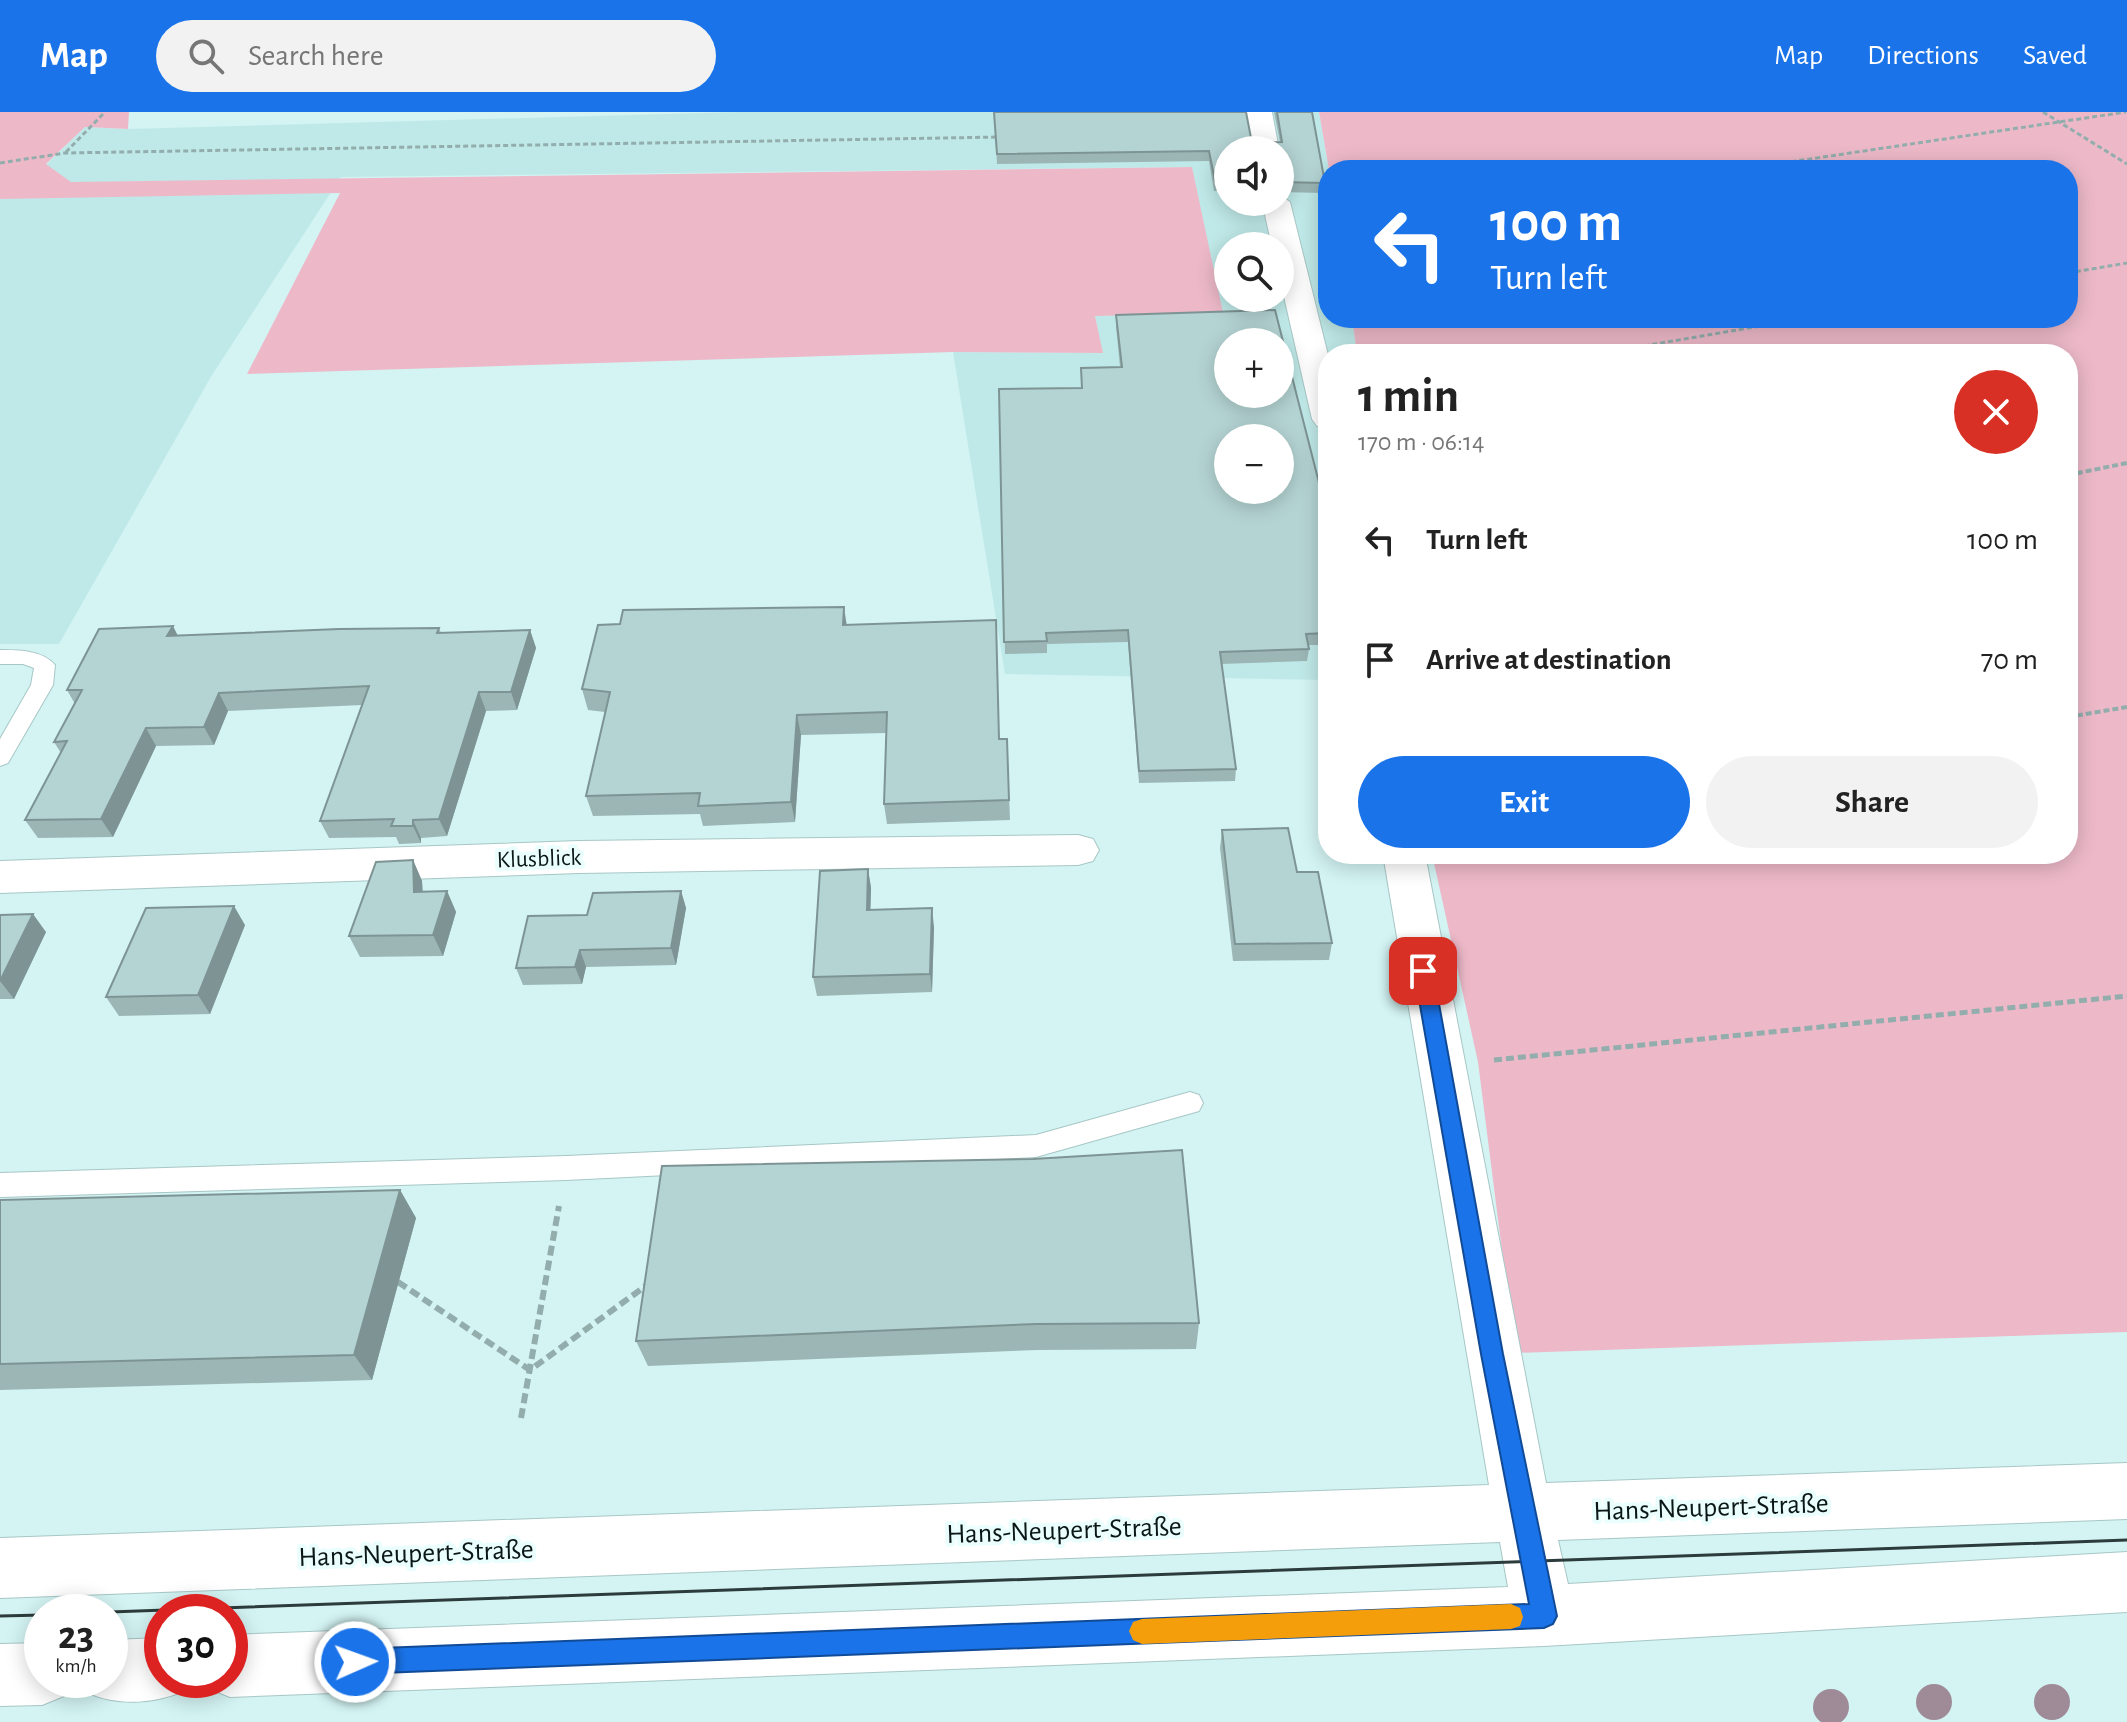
<!DOCTYPE html>
<meta charset="utf-8">
<style>
:root{--surface:#fff;--page:#f2f2f2;--text:#222;--muted:#767676;--accent:#1a73e8}
body{margin:0;font-family:"Alegreya Sans",sans-serif;background:var(--page);color:var(--text);height:100vh;display:flex;flex-direction:column;font-size:30px;white-space:nowrap}
*{box-sizing:border-box;margin:0}
p{font-size:26px;color:var(--muted)}
.icon{flex:none;width:44px;height:44px;fill:none;stroke:currentColor;stroke-width:2;stroke-linecap:round;stroke-linejoin:round}
.map{position:relative;flex:1;overflow:hidden}
.side{position:absolute;left:1318px;top:232px;width:760px;height:520px;display:flex;flex-direction:column;background:var(--surface);border-radius:32px;box-shadow:0 4px 20px #0003}
.side>*{flex:none}
.top-card{position:absolute;left:1318px;top:48px;width:760px;height:168px;border-radius:32px;box-shadow:0 4px 20px #0003;background:#1a73e8;color:#fff;overflow:hidden}
.controls{position:absolute;left:1214px;top:24px;display:grid;gap:16px}
.controls a{display:grid;place-items:center;width:80px;height:80px;border-radius:50%;background:var(--surface);box-shadow:0 4px 20px #0003;font-size:40px}
.speed{position:absolute;left:24px;top:1482px;display:flex;gap:16px;font-size:40px;font-weight:700;text-align:center}
.speed>*{display:grid;place-content:center;width:104px;height:104px;border-radius:50%;background:var(--surface);box-shadow:0 4px 20px #0003;line-height:1}
.speed small{font-size:20px;font-weight:400}
.speed .limit{border:12px solid #d22;background:#fff;color:#111}
.pin{position:absolute;display:grid;place-items:center;width:68px;height:68px;color:#fff;margin:-34px;border-radius:16px;box-shadow:0 4px 12px #0006}
.me{position:absolute;width:88px;margin:-44px;rotate:88deg;stroke-linejoin:round;filter:drop-shadow(0 0 6px #0008)}
.turn{display:flex;align-items:center;gap:28px;height:168px;padding:0 40px;font-size:36px}
.turn .icon{width:104px;height:104px;stroke-width:2.5}
.turn b{display:block;font-size:56px;line-height:68px}
.round{display:grid;place-items:center;flex:none;width:84px;height:84px;border-radius:42px;background:var(--page)}
.headline{display:flex;align-items:center;justify-content:space-between;height:136px;padding:0 40px}
h1{font-size:48px;font-weight:700;line-height:60px}
.primary-button{display:flex;gap:16px;margin-top:auto;padding:16px 40px}
.primary-button a{flex:1;height:92px;border-radius:48px;background:var(--accent);color:#fff;font-size:32px;font-weight:700;line-height:92px;text-align:center}
.primary-button a+a{background:var(--page);color:var(--text)}
ul{padding:0;list-style:none}
li{display:flex;align-items:center;gap:24px;height:120px;padding:0 40px}
li div{flex:1}
li b{display:block;font-size:30px}
li em{font-style:normal}
header{display:flex;align-items:center;gap:48px;box-sizing:border-box;height:112px;padding:0 40px;background:var(--accent);color:#fff}
header strong{font-size:38px}
nav{display:flex;gap:44px;margin-inline-start:auto;font-size:28px}
.search{width:560px;height:72px;background:var(--page);display:flex;align-items:center;gap:20px;box-sizing:border-box;padding:0 28px;border-radius:44px;color:var(--muted);font-size:30px}
.map>svg:first-child{display:block}
.built{fill:#bfe9e8;fill-rule:evenodd}
.green{fill:#edb9c9}
.lines{fill:none;stroke-linecap:round;stroke-linejoin:round}
.service-casing{stroke:#a7c7c6;stroke-width:2}
.minor-casing{stroke:#a7c7c6;stroke-width:2}
.path-far3{stroke:#93adac;stroke-width:3;stroke-dasharray:5 3;stroke-linecap:butt}
.path-far2{stroke:#93adac;stroke-width:4;stroke-dasharray:6 3;stroke-linecap:butt}
.path-far1{stroke:#93adac;stroke-width:5;stroke-dasharray:8 4;stroke-linecap:butt}
.path{stroke:#93adac;stroke-width:6;stroke-dasharray:10 5;stroke-linecap:butt}
.service{fill:#fff;fill-rule:evenodd}
.minor{fill:#fff;fill-rule:evenodd}
.tram{stroke:#2c3b3b;stroke-width:3}
.tree{fill:#9f8a97}
.wall{fill:#9bb6b5}
.shaded-wall{fill:#7e9494}
.building{fill:#b4d4d3;stroke:#7e9494;stroke-width:2;fill-rule:evenodd}
.route{fill:#1a73e8;stroke:#114b97;stroke-width:2}
.slow{fill:#f59e0b}
.labels{text-anchor:middle;dominant-baseline:central;stroke-width:8;stroke-linejoin:round;paint-order:stroke}
.street-label{font-size:24px;fill:#0b1717;stroke:#eafefd}
.near-street-label{font-size:28px;fill:#0b1717;stroke:#eafefd}
</style>
<header>
<strong>Map</strong>
<div class="search"><svg class="icon" aria-label="search" viewBox="0 0 24 24"><circle cx="10" cy="10" r="6"/><path d="M15 15l6 6"/></svg>Search here</div>
<nav><a>Map</a><a>Directions</a><a>Saved</a></nav>
</header>
<div class="map">
<svg width="2127" height="1610" viewBox="0 0 2127 1610">
<rect width="100%" height="100%" fill="#d3f4f3"/>
<!-- built -->
<path class="built" d="M 737,0 L 1319,0 L 1329,58 L 1328,206 L 1352,206 L 1357,242 L 1328,242 L 1328,568 L 1005,562 L 953,240 L 1102,241 L 1095,204 L 1192,55 L 341,65 L 212,263 L 59,532 L 0,532 L 0,68 L 65,66 L 46,53 L 85,15 L 128,17 ZM 1228,38 L 1280,38 L 1280,90 L 1228,90 ZM 1228,134 L 1280,134 L 1280,186 L 1228,186 ZM 1228,230 L 1280,230 L 1280,282 L 1228,282 ZM 1228,326 L 1280,326 L 1280,378 L 1228,378 Z"/>
<!-- green -->
<path class="green" d="M 0,0 L 129,0 L 128,17 L 85,15 L 46,52 L 71,70 L 1192,55 L 1223,201 L 1095,204 L 1103,241 L 953,240 L 247,262 L 340,81 L 0,87 Z
M 1319,0 L 2127,0 L 2127,1220 L 1515,1241 L 1478,950 L 1432,742 L 2068,742 L 2068,242 L 1357,242 L 1352,206 L 2068,206 L 2068,58 L 1329,58 Z"/>
<g class="lines">
<defs>
<path id="service" d="M 0,538 C 19,538 42,538 55,553 L 53,573 L 8,651 L 0,654 L 0,627 L 31,573 L 34,556 L 23,552 L 0,552 Z
M 1190,980 L 1199,983 L 1203,991 L 1199,999 L 1036,1045 L 566,1068 L 0,1085 L 0,1061 L 566,1044 L 1036,1023 Z"/>
<path id="minor" d="M 1246,0 L 1272,0 L 1279,38 L 1253,38 Z
M 1280,83 L 1290,90 L 1328,243 L 1328,317 L 1317,314 L 1312,307 L 1280,167 L 1280,134 L 1272,134 L 1262,90 L 1280,90 Z
M 1078,723 L 1093,727 L 1099,738 L 1093,749 L 1078,753 L 579,761 L 0,781 L 0,749 L 579,729 Z
M 1383,742 L 1425,742 L 1546,1371 L 2127,1351 L 2127,1407 L 1558,1428 L 1568,1472 L 2127,1440 L 2127,1500 L 1544,1534 L 230,1585 L 208,1576 L 205,1568 L 230,1568 L 230,1523 L 1508,1475 L 1500,1430 L 0,1486 L 0,1426 L 1489,1373 Z
M 162,1526 L 162,1568 L 188,1568 L 184,1579 C 153,1592 119,1594 88,1581 L 83,1568 L 110,1568 L 110,1528 Z
M 42,1531 L 42,1568 L 70,1568 L 64,1584 L 42,1593 L 0,1594 L 0,1532 Z"/>
</defs>
<!-- service casing -->
<use href="#service" class="service-casing"/>
<!-- minor casing -->
<use href="#minor" class="minor-casing"/>
<!-- path-far3 -->
<path class="path-far3" d="M 2043,0 L 2127,52
M 66,40 L 105,0
M 0,51 L 65,41 L 1001,25
M 1736,58 L 2126,0
M 2068,161 L 2127,151
M 1597,242 L 1807,206"/>
<!-- path-far2 -->
<path class="path-far2" d="M 2068,363 L 2127,351
M 2068,605 L 2127,595"/>
<!-- path-far1 -->
<path class="path-far1" d="M 1494,948 L 2127,884"/>
<!-- path -->
<path class="path" d="M 398,1170 L 530,1258 L 647,1173
M 521,1306 L 559,1094"/>
<!-- service -->
<use href="#service" class="service"/>
<!-- minor -->
<use href="#minor" class="minor"/>
<!-- tram -->
<path class="tram" d="M 110,1500 L 2127,1428
M 0,1504 L 42,1503"/>
</g>
<!-- trees -->
<g class="tree">
<circle cx="1934" cy="1590" r="18"/>
<circle cx="2052" cy="1590" r="18"/>
<circle cx="1831" cy="1595" r="18"/>
</g>
<!-- wall -->
<path class="wall" d="M 994,0 L 1252,31 L 1280,30 L 1274,0 L 1312,0 L 1325,71 L 1324,81 L 1280,80 L 1280,38 L 1228,38 L 1228,79 L 1214,79 L 1209,49 L 997,52 Z
M 1116,203 L 1328,406 L 1328,533 L 1308,533 L 1309,537 L 1307,549 L 1221,552 L 1236,657 L 1235,669 L 1139,671 L 1128,530 L 1047,532 L 1047,541 L 1005,542 L 999,277 L 1081,276 L 1081,256 L 1120,255 L 1116,214 Z
M 847,513 L 999,627 L 1007,627 L 1010,708 L 887,712 L 884,692 L 886,621 L 801,623 L 795,710 L 703,714 L 700,702 L 593,704 L 586,684 L 605,600 L 588,598 L 582,577 Z
M 439,516 L 441,521 L 530,518 L 536,536 L 517,598 L 486,599 L 447,724 L 421,726 L 421,731 L 399,732 L 396,725 L 329,726 L 320,709 L 362,593 L 228,599 L 214,633 L 156,634 L 113,725 L 38,726 L 25,708 L 61,641 L 54,630 L 75,592 L 67,578 L 178,524 Z
M 1222,718 L 1297,760 L 1332,831 L 1329,848 L 1233,849 L 1220,736 Z
M 413,748 L 422,769 L 423,780 L 447,779 L 456,800 L 443,844 L 360,845 L 349,824 Z
M 868,757 L 871,776 L 870,798 L 934,815 L 932,880 L 817,884 L 813,865 Z
M 681,779 L 686,796 L 676,853 L 586,855 L 582,872 L 523,873 L 516,856 L 587,803 Z
M 0,803 L 46,820 L 14,887 L 0,887 Z
M 245,813 L 210,902 L 119,904 L 106,885 Z
M 1033,1047 L 1199,1211 L 1196,1237 L 1037,1238 L 648,1254 L 636,1229 Z
M 400,1078 L 416,1106 L 372,1268 L 0,1278 L 0,1088 Z"/>
<!-- shaded-wall -->
<path class="shaded-wall" d="M 844,495 L 847,515 L 843,513 Z
M 173,514 L 182,532 L 167,524 Z
M 530,518 L 536,536 L 517,598 L 511,580 Z
M 479,580 L 486,599 L 447,724 L 439,707 Z
M 219,581 L 228,599 L 214,633 L 204,615 Z
M 797,603 L 801,623 L 795,710 L 791,690 Z
M 146,616 L 156,634 L 113,725 L 101,707 Z
M 413,708 L 421,726 L 421,731 L 413,714 Z
M 413,748 L 422,769 L 423,801 L 414,780 Z
M 868,757 L 871,776 L 870,816 L 867,798 Z
M 447,779 L 456,800 L 443,844 L 433,823 Z
M 681,779 L 686,796 L 676,853 L 671,836 Z
M 234,794 L 245,813 L 210,902 L 198,883 Z
M 932,796 L 934,815 L 932,880 L 930,862 Z
M 33,802 L 46,820 L 14,887 L 0,869 Z
M 580,838 L 586,855 L 582,872 L 575,855 Z
M 400,1078 L 416,1106 L 372,1268 L 354,1243 Z"/>
<!-- building -->
<path class="building" d="M 994,0 L 1246,0 L 1252,31 L 1282,30 L 1277,0 L 1312,0 L 1325,71 L 1280,70 L 1280,38 L 1228,38 L 1228,69 L 1215,69 L 1209,39 L 997,42 Z
M 1275,198 L 1328,406 L 1328,521 L 1306,522 L 1309,537 L 1220,540 L 1236,657 L 1139,659 L 1128,518 L 1046,521 L 1047,529 L 1004,530 L 999,277 L 1082,276 L 1081,256 L 1122,255 L 1116,203 ZM 1228,230 L 1280,230 L 1280,282 L 1228,282 ZM 1228,326 L 1280,326 L 1280,378 L 1228,378 Z
M 844,495 L 843,513 L 996,508 L 999,627 L 1007,627 L 1009,688 L 884,692 L 887,600 L 797,603 L 791,690 L 698,694 L 700,681 L 586,684 L 610,580 L 582,577 L 598,513 L 620,512 L 623,498 Z
M 173,514 L 167,524 L 339,517 L 439,516 L 437,521 L 530,518 L 511,580 L 479,580 L 439,707 L 413,708 L 413,714 L 391,714 L 394,707 L 320,709 L 369,574 L 219,581 L 204,615 L 146,616 L 101,707 L 25,708 L 67,629 L 54,630 L 82,578 L 67,578 L 99,517 Z
M 1288,716 L 1297,760 L 1318,760 L 1332,831 L 1235,832 L 1222,718 Z
M 413,748 L 414,780 L 447,779 L 433,823 L 349,824 L 376,750 Z
M 868,757 L 867,798 L 932,796 L 930,862 L 813,865 L 820,759 Z
M 681,779 L 671,836 L 580,838 L 575,855 L 516,856 L 528,804 L 587,803 L 593,781 Z
M 234,794 L 198,883 L 106,885 L 146,796 Z
M 33,802 L 0,869 L 0,803 Z
M 1182,1038 L 1199,1211 L 1036,1212 L 636,1229 L 662,1054 L 1033,1047 Z
M 400,1078 L 354,1243 L 0,1252 L 0,1088 Z"/>
<!-- route -->
<path class="route" d="M 1423,852 L 1433,859 L 1503,1242 L 1557,1504 L 1553,1512 L 1544,1516 L 355,1562 L 346,1559 L 342,1550 L 346,1541 L 355,1537 L 1529,1492 L 1481,1242 L 1414,859 Z"/>
<!-- slow -->
<path class="slow" d="M 1511,1492 L 1520,1496 L 1523,1505 L 1520,1514 L 1511,1517 L 1142,1532 L 1133,1528 L 1129,1519 L 1133,1510 L 1142,1507 Z"/>
<g class="labels">
<!-- street labels -->
<g class="street-label">
<text transform="translate(539 747) rotate(-2)">Klusblick</text>
</g>
<!-- near-street labels -->
<g class="near-street-label">
<text transform="translate(1711 1396) rotate(-2)">Hans-Neupert-Straße</text>
<text transform="translate(1064 1419) rotate(-2)">Hans-Neupert-Straße</text>
<text transform="translate(416 1442) rotate(-2)">Hans-Neupert-Straße</text>
</g>
</g>
</svg>
<div class="controls">
<a><svg class="icon" aria-label="sound" viewBox="0 0 24 24"><path d="M4 9h4l5-4v14l-5-4H4zM17 9q2 3 0 6"/></svg></a>
<a><svg class="icon" aria-label="search" viewBox="0 0 24 24"><circle cx="10" cy="10" r="6"/><path d="M15 15l6 6"/></svg></a>
<a>+</a>
<a>−</a>
</div>
<div class="speed"><div>23<small>km/h</small></div><div class="limit">30</div></div>
<div class="pin" style="left:1423px;top:859px;background:#d93025"><svg class="icon" aria-label="arrive" viewBox="0 0 24 24"><path d="M6 21V4h12l-3 4 3 4H6"/></svg></div>
<svg class="me" style="left:355px;top:1550px" viewBox="-20 -20 40 40"><circle r="17" fill="#1a73e8" stroke="#fff" stroke-width="3"/><path d="M0-11L8 9 0 5-8 9z" fill="#fff"/></svg>
<div class="top-card">
<div class="turn"><svg class="icon" aria-label="left" viewBox="0 0 24 24"><path d="M17 20v-9H6M10 6l-5 5 5 5"/></svg><div><b>100 m</b>Turn left</div></div>
</div>
<section class="side">
<div class="headline"><div><h1>1 min</h1><p>170 m · 06:14</p></div><a class="round" style="background:#d93025;color:#fff"><svg class="icon" aria-label="close" viewBox="0 0 24 24"><path d="M6 6l12 12M18 6L6 18"/></svg></a></div>
<ul>
<li><svg class="icon" aria-label="left" viewBox="0 0 24 24"><path d="M17 20v-9H6M10 6l-5 5 5 5"/></svg><div><b>Turn left</b></div><em>100 m</em></li>
<li><svg class="icon" aria-label="arrive" viewBox="0 0 24 24"><path d="M6 21V4h12l-3 4 3 4H6"/></svg><div><b>Arrive at destination</b></div><em>70 m</em></li>
</ul>
<div class="primary-button"><a>Exit</a><a>Share</a></div>
</section>
</div>
